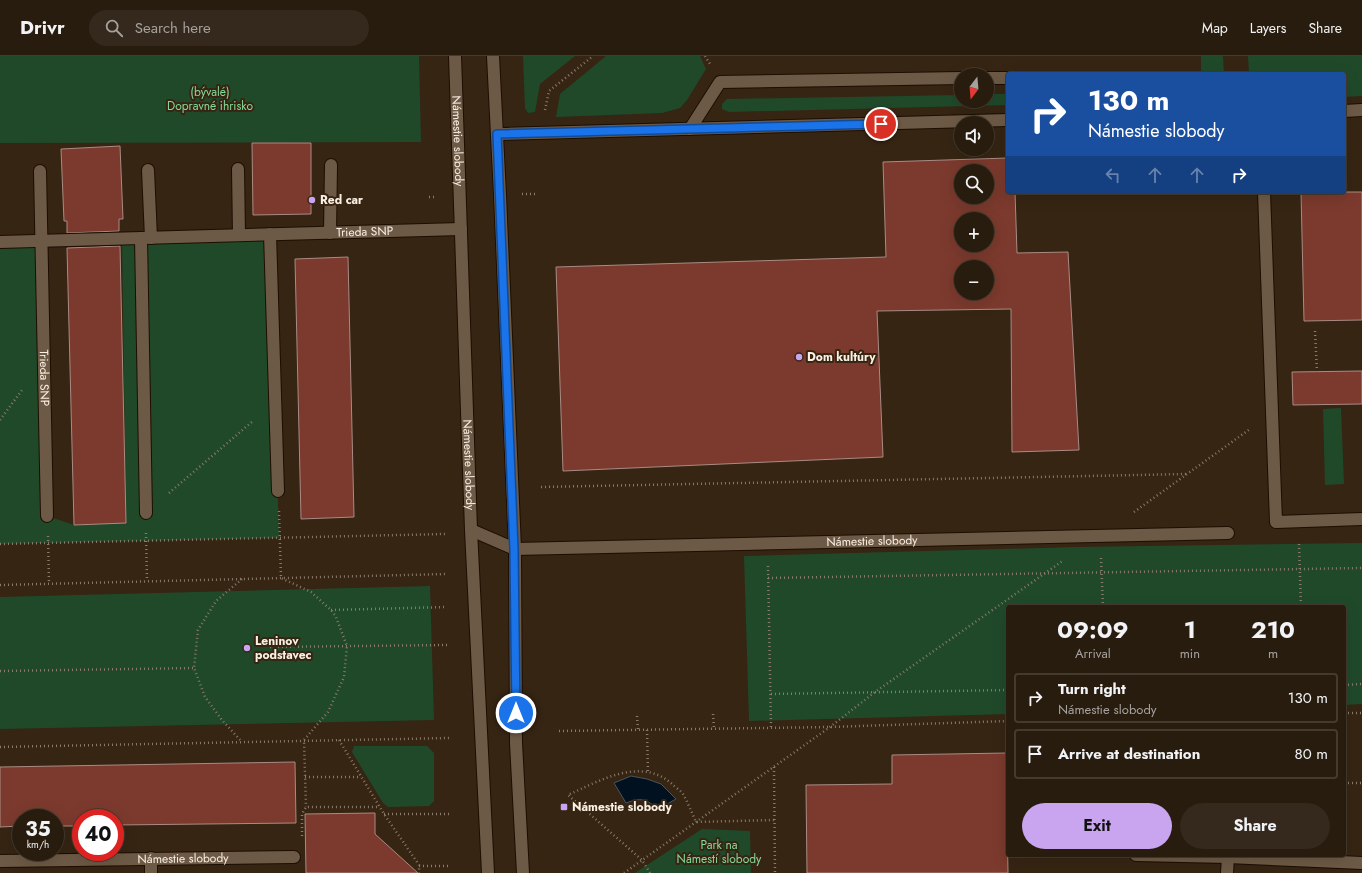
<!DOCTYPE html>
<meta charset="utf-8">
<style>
:root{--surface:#281c0e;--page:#34291c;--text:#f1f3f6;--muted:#a5a19e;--line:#443a2e;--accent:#c8a5ee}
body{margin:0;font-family:Jost,sans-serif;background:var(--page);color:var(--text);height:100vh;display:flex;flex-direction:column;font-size:15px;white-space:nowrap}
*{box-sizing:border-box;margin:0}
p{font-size:13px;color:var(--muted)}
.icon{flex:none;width:22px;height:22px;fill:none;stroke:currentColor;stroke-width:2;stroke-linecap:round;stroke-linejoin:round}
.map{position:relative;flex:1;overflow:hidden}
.panel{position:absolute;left:1006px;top:549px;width:340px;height:252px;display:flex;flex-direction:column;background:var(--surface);border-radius:4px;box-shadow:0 4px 16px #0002,0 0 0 1px var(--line)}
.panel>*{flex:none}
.banner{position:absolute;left:1006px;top:16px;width:340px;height:122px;border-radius:4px;box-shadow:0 4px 16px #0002,0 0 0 1px var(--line);background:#1a4fa0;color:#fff;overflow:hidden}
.needle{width:26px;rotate:196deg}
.buttons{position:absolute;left:954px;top:12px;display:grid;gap:8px}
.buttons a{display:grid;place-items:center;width:40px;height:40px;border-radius:50%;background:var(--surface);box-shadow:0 4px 16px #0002,0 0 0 1px var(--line);font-size:20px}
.speed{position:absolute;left:12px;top:753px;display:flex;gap:8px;font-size:20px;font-weight:700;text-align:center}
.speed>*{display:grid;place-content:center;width:52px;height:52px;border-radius:50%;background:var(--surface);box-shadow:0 4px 16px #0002,0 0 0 1px var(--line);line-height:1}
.speed small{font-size:10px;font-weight:400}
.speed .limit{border:6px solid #d22;background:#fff;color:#111}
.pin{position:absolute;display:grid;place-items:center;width:34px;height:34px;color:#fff;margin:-17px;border:2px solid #fff;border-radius:50%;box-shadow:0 1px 4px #0007}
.me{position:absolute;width:44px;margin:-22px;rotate:0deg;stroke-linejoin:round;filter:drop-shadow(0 0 3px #0008)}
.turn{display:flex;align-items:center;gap:14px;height:84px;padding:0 16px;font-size:18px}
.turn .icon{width:52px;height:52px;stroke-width:2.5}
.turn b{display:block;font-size:28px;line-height:34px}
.lanes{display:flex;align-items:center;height:38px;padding:0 16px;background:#0003;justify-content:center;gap:20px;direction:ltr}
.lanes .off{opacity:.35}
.eta{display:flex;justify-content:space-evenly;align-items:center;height:68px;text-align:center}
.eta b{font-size:24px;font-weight:700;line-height:28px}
.primary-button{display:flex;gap:8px;margin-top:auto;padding:8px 16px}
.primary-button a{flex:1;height:46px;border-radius:24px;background:var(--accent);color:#111;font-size:16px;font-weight:700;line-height:46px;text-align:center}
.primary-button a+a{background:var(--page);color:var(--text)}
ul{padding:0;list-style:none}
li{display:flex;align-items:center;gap:12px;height:50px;margin:0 8px 6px;padding:0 8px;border:2px solid var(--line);border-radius:4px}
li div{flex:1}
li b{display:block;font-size:15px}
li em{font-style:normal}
header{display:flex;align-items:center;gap:24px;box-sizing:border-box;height:56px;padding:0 20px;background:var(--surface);border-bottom:1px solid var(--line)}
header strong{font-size:19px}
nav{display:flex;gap:22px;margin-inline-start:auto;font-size:14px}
.search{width:280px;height:36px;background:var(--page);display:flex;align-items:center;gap:10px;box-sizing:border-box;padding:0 14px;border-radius:22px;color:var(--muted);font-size:15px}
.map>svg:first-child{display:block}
.green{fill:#20492a}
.water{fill:#02111f;stroke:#4d545a}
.building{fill:#7b3a2d;stroke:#aa8b84;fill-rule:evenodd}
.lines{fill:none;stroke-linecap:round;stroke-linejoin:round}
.lane-casing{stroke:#1d0e00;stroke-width:14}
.street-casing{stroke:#1d0e00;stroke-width:14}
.secondary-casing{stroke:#1d0e00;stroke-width:14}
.path{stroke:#897a6b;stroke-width:2.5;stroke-dasharray:1 3;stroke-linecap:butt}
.lane{stroke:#6d5a46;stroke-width:12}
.street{stroke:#6d5a46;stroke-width:12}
.secondary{stroke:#6d5a46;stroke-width:12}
.route-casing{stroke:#114b97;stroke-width:10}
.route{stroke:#1a73e8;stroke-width:7}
.poi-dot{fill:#c8a5ee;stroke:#362513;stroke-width:1.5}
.labels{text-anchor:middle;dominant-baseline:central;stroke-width:4;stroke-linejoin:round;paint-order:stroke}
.park-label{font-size:12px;fill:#86da99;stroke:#362513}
.street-label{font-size:12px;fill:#fbf0e4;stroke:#362513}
.poi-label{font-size:12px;font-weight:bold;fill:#fbf0e4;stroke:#362513;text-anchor:start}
</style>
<header>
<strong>Drivr</strong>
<div class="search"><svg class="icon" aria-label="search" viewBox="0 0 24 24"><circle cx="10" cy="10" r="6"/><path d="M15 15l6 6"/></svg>Search here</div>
<nav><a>Map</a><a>Layers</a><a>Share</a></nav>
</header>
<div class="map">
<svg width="1362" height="817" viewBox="0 0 1362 817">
<rect width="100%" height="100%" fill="#362513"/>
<!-- green -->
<path class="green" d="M 0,0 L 419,0 L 421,86 L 0,87 Z
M 523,0 L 575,0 L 540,28 L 535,56 L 528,57 L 525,52 Z
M 606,0 L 700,0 L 706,13 L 687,44 L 680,52 L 662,57 L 556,61 L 560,38 Z
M 1201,0 L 1223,0 L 1224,18 L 1201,18 Z
M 1248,0 L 1362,0 L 1362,40 L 1344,41 L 1344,18 L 1249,18 Z
M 987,38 L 1008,38 L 1008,49 L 729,56 L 722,53 L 722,48 L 727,43 L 961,39 L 961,45 L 987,45 Z
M 270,178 L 279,482 L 0,488 L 0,186 L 42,185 L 47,460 L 74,469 L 126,466 L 122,183 Z
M 1341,352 L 1344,428 L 1325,429 L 1323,353 Z
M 1362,487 L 1362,648 L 1344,649 L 1344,551 L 1008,551 L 1008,658 L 749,665 L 744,500 L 1076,491 Z
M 430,530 L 434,664 L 0,673 L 0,541 Z
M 354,690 L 427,690 L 434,697 L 434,745 L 429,750 L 388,751 L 383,747 L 352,696 Z
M 702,773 L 750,775 L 751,817 L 635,817 Z"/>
<!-- water -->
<path class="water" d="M 631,720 L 647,723 L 661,728 L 676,743 L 658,753 C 646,743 641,741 626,747 L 614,727 Z"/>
<!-- building -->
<path class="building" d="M 252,87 L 311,87 L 311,158 L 253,159 Z
M 120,90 L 123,163 L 119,163 L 119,175 L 67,177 L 67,165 L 64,165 L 61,93 Z
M 1008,102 L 1008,136 L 1015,136 L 1017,197 L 1068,196 L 1079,394 L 1012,396 L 1011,253 L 877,255 L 883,401 L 563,415 L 556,211 L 886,201 L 883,106 ZM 961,115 L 987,115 L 987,141 L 961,141 ZM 961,163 L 987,163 L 987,189 L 961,189 ZM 961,211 L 987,211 L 987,237 L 961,237 Z
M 1301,136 L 1362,136 L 1362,264 L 1304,265 Z
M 120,190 L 126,467 L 74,469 L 67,192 Z
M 348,201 L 354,461 L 301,463 L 295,203 Z
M 1362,315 L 1362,348 L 1293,349 L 1292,316 Z
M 1006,697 L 1008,817 L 807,817 L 806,729 L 892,728 L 892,699 Z
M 295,706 L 296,767 L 115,769 L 115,762 L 81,762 L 81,770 L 55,770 L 55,762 L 21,762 L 21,770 L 0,771 L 0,711 Z
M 375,757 L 375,778 L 418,817 L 306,817 L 305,758 Z"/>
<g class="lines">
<defs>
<g id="lane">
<path d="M 987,22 L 1008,22"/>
<path d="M 1344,55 L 1362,54"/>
<path d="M 690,73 L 720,26 L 961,22"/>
<path d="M 497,78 L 1008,64"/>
<path d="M 238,113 L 239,179"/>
<path d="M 148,114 L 151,182"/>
<path id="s1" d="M 40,115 L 47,460"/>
<path d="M 1264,136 L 1276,466 L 1362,463"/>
<path d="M 330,177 L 331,109"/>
<path d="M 270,178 L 278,435"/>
<path d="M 141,182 L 146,457"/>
<path id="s2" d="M 0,186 L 461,173"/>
<path id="s3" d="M 471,474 L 515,493 L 1228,477"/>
<path d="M 1136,799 L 1228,801 L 1362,807"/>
<path d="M 151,817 L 151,802"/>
<path d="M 1227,817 L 1228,801"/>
</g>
<g id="street">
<path id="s4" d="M 0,805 L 294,801"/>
</g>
<g id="secondary">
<path id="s5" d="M 455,0 L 471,474 L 488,817"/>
<path d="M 493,0 L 500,139 L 515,493 L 516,687 L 523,817"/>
</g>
</defs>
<!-- lane casing -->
<use href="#lane" class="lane-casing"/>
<!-- street casing -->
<use href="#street" class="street-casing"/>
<!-- secondary casing -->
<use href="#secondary" class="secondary-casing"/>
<!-- path -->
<path class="path" d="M 705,0 L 710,8
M 545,54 L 549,35 L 593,0
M 522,138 L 535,138
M 429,141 L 437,141
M 1315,275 L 1317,316
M 0,364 L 22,334
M 541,431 L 1187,418
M 169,437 L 253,365
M 279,455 L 281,522 L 311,536 L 331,554 L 336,561 L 347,590 L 344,621 L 328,656 L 304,684 L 306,751
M 1134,456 L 1250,373
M 146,477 L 147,525
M 48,480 L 49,528
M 0,488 L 445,478
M 1299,488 L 1301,551
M 1101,502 L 1103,551
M 768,510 L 771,672
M 768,522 L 1362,512
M 242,523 L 216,545 L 198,574 L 194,612 L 205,641 L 222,664 L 242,686
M 0,529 L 447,518
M 331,554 L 447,551
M 270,591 L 448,589
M 0,615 L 194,612
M 1344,629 L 1362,628
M 771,638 L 1008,634
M 1344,657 L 1362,657
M 713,658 L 714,673
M 637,660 L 638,674
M 647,674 L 648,716
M 559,675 L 830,671 L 1008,665
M 339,684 L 384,758 L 419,809 L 419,817
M 0,691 L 449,682
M 774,711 L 775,817
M 305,721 L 360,721
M 1344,727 L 1362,727
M 384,758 L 450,758
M 302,780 L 302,758 L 306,751 L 379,751
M 419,810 L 450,810
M 624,817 L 830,671 L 875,636 L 1064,504
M 650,817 L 642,804 L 568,739 C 599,725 641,700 672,728 C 675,731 680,734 683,738 C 688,747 692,757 696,766 L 774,764"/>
<!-- lane -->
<use href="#lane" class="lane"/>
<!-- street -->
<use href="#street" class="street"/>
<!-- secondary -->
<use href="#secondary" class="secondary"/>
</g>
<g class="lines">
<defs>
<path id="route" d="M 516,657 L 514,493 L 497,78 L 881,68"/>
</defs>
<!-- route casing -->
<use href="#route" class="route-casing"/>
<!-- route -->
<use href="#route" class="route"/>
</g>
<!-- markers -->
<g class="poi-dot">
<circle cx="312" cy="144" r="4"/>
<circle cx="799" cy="301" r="4"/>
<circle cx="247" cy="592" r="4"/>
<rect x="560" y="747" width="8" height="8" rx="2"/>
</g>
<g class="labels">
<!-- park labels -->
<g class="park-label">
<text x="210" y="36">(bývalé)<tspan x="210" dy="14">Dopravné ihrisko</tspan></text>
<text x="719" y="789">Park na<tspan x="719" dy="14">Námestí slobody</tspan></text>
</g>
<!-- street labels -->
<g class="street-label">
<text stroke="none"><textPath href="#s5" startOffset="85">Námestie slobody</textPath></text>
<text stroke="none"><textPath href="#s2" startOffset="365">Trieda SNP</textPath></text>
<text stroke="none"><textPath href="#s1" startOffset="207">Trieda SNP</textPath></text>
<text stroke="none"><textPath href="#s5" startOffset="409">Námestie slobody</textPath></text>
<text stroke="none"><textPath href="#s3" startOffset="405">Námestie slobody</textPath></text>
<text stroke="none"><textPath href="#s4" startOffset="183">Námestie slobody</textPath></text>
</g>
<!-- poi labels -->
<g class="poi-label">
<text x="320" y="144">Red car</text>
<text x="807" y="301">Dom kultúry</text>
<text x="255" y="585">Leninov<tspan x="255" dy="14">podstavec</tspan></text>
<text x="572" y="751">Námestie slobody</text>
</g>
</g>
</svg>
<div class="buttons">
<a><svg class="needle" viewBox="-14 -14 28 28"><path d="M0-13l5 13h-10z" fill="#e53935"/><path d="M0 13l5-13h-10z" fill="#a5a19e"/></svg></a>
<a><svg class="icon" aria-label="sound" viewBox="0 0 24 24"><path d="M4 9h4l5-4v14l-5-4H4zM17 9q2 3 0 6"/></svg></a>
<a><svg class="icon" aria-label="search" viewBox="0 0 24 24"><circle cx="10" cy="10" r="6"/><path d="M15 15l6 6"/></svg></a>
<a>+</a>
<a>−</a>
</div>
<div class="speed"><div>35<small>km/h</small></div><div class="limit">40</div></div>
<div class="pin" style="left:881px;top:68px;background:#d93025"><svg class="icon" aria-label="arrive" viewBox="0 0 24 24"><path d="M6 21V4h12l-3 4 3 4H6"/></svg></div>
<svg class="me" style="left:516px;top:657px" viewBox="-20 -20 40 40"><circle r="17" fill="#1a73e8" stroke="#fff" stroke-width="3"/><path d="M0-11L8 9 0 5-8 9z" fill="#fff"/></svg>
<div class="banner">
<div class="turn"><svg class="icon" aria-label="right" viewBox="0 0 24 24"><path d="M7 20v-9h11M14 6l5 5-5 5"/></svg><div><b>130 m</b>Námestie slobody</div></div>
<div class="lanes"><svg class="icon off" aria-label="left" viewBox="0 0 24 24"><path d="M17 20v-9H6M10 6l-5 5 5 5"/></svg><svg class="icon off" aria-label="ahead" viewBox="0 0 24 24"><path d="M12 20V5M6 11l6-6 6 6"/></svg><svg class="icon off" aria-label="ahead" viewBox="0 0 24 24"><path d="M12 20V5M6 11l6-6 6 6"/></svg><svg class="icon" aria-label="right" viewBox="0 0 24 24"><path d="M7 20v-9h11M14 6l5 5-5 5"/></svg></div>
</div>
<section class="panel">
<div class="eta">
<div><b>09:09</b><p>Arrival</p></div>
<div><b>1</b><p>min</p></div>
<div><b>210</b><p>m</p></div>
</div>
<ul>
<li><svg class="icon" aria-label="right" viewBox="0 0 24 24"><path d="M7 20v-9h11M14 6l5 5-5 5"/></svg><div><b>Turn right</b><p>Námestie slobody</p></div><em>130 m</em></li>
<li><svg class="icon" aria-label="arrive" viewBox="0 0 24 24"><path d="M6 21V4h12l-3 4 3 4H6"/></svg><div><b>Arrive at destination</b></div><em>80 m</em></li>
</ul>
<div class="primary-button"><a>Exit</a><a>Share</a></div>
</section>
</div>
